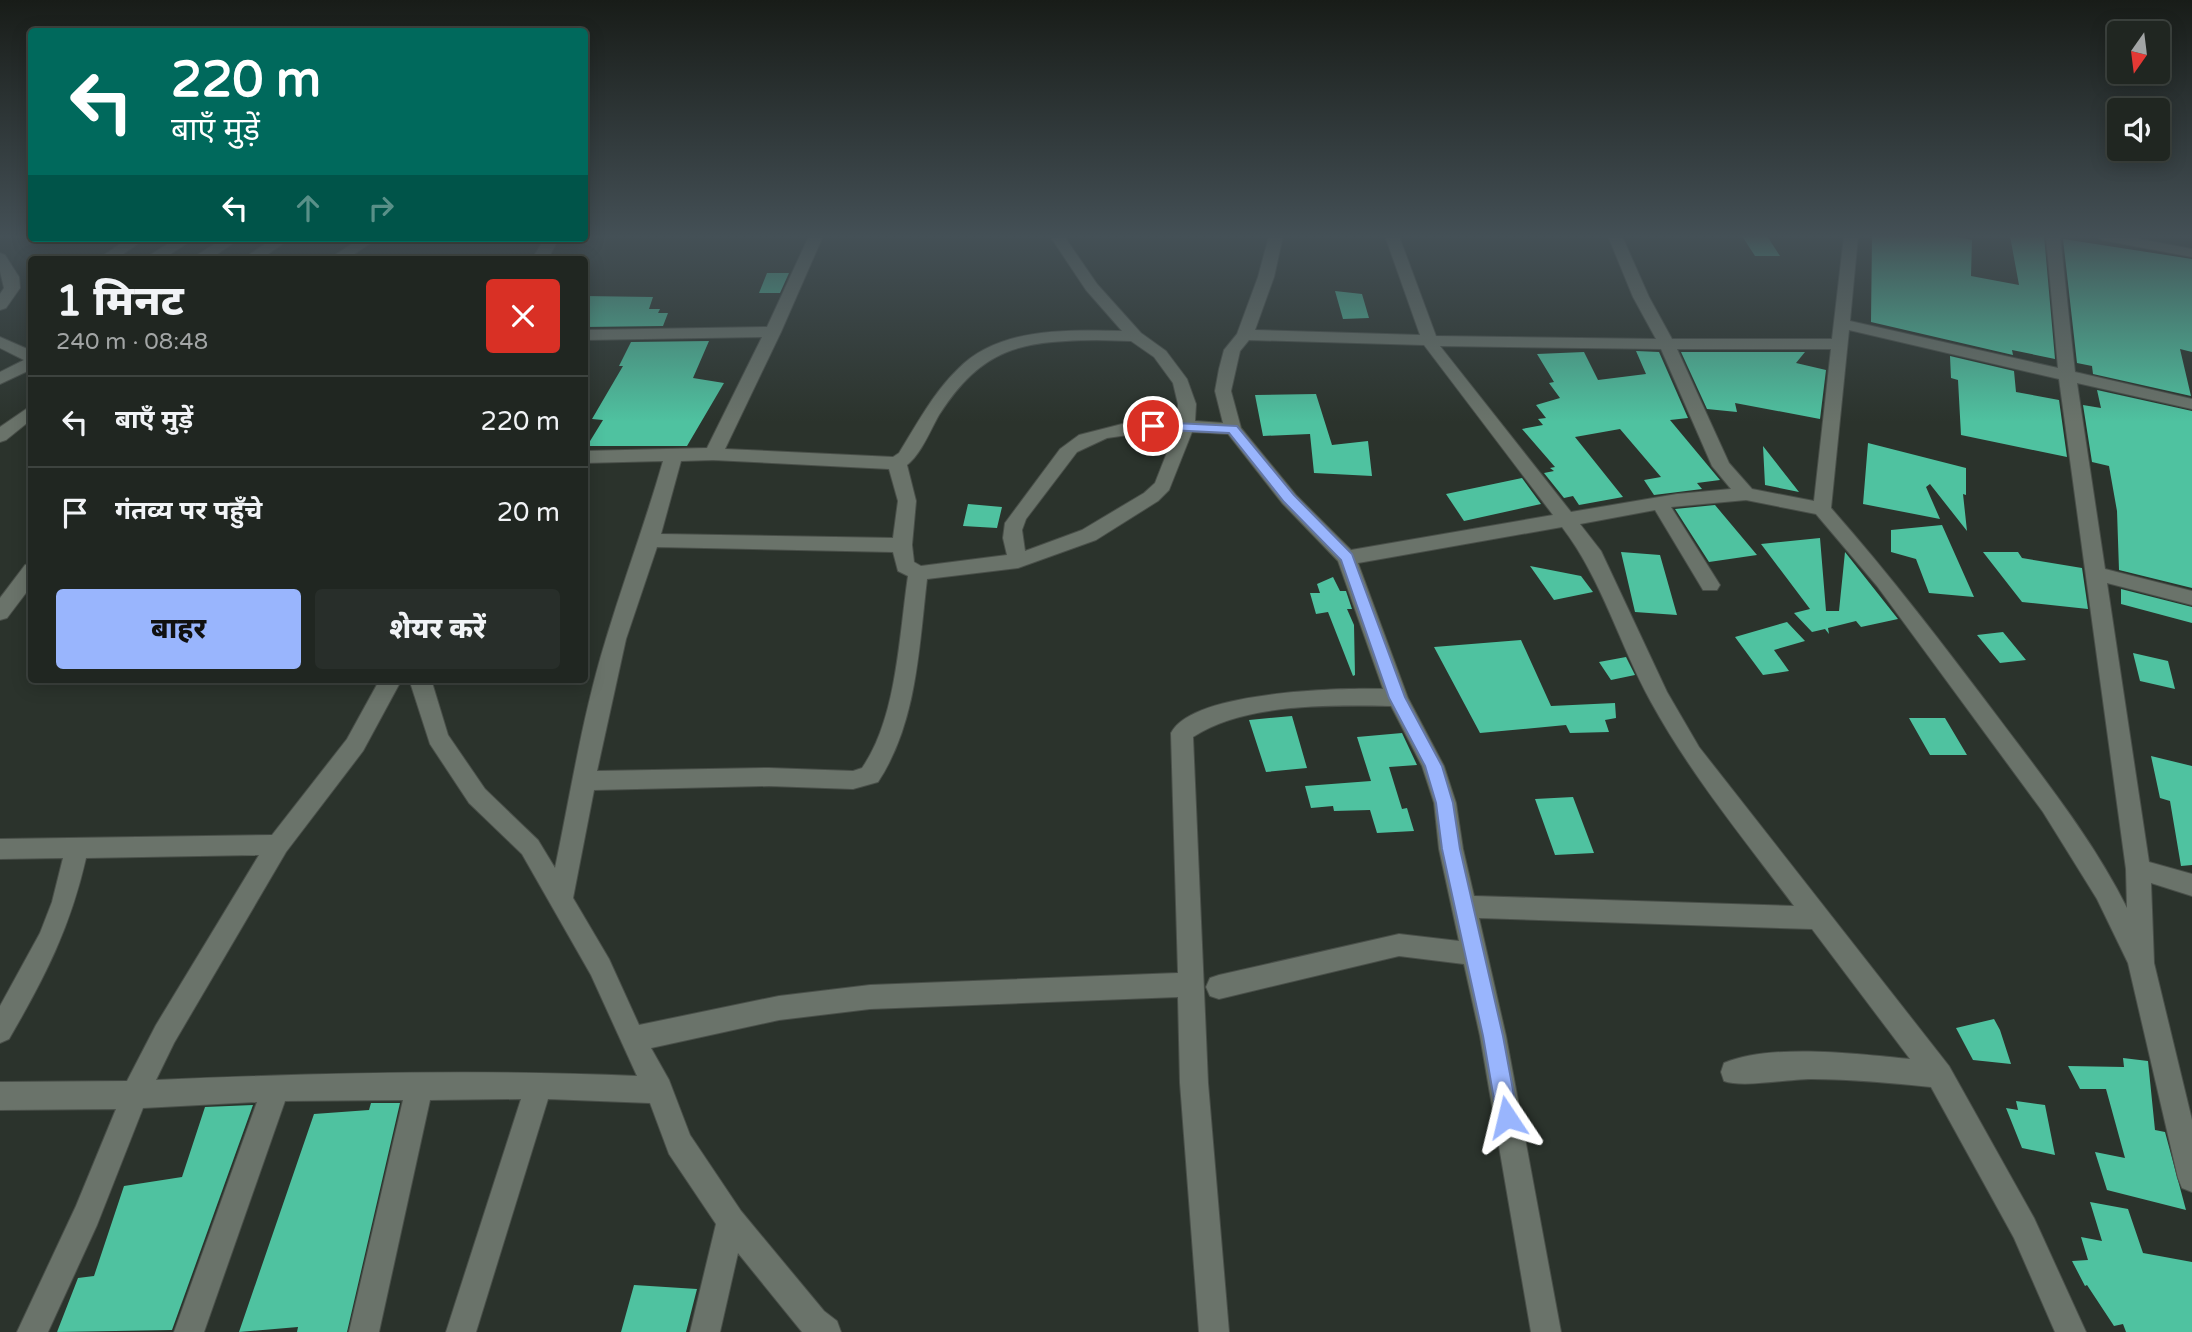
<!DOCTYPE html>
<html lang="hi">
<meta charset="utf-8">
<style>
:root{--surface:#202621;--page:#282e2a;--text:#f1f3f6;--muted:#a2a5a5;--line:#3d433f;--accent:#99b5fd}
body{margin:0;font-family:"Varela Round","Noto Sans Devanagari",sans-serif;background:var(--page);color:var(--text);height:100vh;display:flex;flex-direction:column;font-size:26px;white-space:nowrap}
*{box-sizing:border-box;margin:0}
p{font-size:23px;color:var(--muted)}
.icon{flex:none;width:38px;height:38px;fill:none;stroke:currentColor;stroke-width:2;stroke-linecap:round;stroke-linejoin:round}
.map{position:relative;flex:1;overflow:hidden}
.drawer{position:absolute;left:28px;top:256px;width:560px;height:427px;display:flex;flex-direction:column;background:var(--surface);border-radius:7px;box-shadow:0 4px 18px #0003,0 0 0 2px var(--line)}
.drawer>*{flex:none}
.hud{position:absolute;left:28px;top:28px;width:560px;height:214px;border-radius:7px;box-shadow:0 4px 18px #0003,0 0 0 2px var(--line);background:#00695c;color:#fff;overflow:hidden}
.needle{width:46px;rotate:194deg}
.fabs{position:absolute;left:2107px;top:21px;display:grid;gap:14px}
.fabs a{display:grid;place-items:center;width:63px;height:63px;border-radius:7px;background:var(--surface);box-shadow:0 4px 18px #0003,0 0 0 2px var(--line);font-size:35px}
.pin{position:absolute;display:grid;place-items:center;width:60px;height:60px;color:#fff;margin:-30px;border:4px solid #fff;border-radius:50%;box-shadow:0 2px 7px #0007}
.me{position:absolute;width:77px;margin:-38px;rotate:350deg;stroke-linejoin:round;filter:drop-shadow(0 0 5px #0008)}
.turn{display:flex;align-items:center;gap:24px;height:147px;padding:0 28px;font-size:32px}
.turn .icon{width:91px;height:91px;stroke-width:2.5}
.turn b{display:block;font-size:49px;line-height:60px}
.lanes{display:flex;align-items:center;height:66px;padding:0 28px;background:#0003;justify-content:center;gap:35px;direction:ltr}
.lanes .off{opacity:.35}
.round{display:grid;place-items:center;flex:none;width:74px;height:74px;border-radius:7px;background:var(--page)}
.head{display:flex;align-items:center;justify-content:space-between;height:119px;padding:0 28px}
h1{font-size:42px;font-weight:800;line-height:52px}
.cta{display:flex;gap:14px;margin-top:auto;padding:14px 28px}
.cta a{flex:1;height:80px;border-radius:7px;background:var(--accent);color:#111;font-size:28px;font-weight:800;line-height:80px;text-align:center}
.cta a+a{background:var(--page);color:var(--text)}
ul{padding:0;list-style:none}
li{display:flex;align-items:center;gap:21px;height:91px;padding:0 28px;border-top:2px solid var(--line)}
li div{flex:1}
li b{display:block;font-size:26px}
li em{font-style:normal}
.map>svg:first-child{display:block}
.building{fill:#4fc2a0}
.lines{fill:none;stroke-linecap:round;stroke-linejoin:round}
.minor-casing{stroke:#494f49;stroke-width:2}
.minor{fill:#6a736a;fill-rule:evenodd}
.route{fill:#99b5fd;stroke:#6376a4;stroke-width:2}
</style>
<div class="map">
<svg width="2192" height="1332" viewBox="0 0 2192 1332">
<rect width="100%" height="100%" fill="#2b332c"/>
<!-- building -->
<path class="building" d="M 1742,236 L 1767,236 L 1780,256 L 1755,256 Z
M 1872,236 L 1953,236 L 1972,240 L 1971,276 L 2019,285 L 2010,236 L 2044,236 L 2055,359 L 2012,350 L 2013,355 L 1871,322 Z
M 2063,239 L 2192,259 L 2192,352 L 2180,349 L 2191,396 L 2093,374 L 2092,366 L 2077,363 Z
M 767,273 L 789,273 L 780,293 L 759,293 Z
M 1335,291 L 1362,294 L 1369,318 L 1343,319 Z
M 584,296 L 653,297 L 649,309 L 660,309 L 658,313 L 668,313 L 663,326 L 584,327 Z
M 709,341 L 693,378 L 724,383 L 687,446 L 587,446 L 603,420 L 592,419 L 623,366 L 619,366 L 631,342 Z
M 1636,351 L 1659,352 L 1688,418 L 1670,420 L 1720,480 L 1697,483 L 1702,489 L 1654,495 L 1644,480 L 1661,477 L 1620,429 L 1575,437 L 1623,497 L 1579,505 L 1573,496 L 1564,498 L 1544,473 L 1554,471 L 1550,468 L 1555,467 L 1522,429 L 1543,425 L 1538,419 L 1546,418 L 1536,405 L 1560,398 L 1549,383 L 1554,382 L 1537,354 L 1584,352 L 1598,380 L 1646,374 Z
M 1681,352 L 1805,352 L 1796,363 L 1826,370 L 1820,419 L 1735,403 L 1737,412 L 1707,409 Z
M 1950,356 L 2014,371 L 2016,392 L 2059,400 L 2067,457 L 1961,435 L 1958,380 L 1951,378 Z
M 2097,390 L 2192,411 L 2192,588 L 2119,570 L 2117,511 L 2109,466 L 2092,462 L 2083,405 L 2101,408 Z
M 1316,394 L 1332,445 L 1368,441 L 1372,476 L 1314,473 L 1310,434 L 1263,436 L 1255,395 Z
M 1868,443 L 1966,468 L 1966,495 L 1963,494 L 1967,531 L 1930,484 L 1926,487 L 1940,519 L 1863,504 Z
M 1763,446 L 1799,492 L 1765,485 Z
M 1522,478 L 1541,504 L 1464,521 L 1446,494 Z
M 968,504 L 1002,507 L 997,528 L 963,526 Z
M 1715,505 L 1757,555 L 1709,562 L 1675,509 Z
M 1942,525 L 1974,597 L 1929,593 L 1916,559 L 1891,552 L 1891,530 Z
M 1820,538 L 1826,611 L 1839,611 L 1845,552 L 1898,619 L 1861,627 L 1856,621 L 1828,628 L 1829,634 L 1825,629 L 1812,632 L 1794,613 L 1810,609 L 1761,544 Z
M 1621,552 L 1660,555 L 1677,615 L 1635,612 Z
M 1983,552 L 2018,552 L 2022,558 L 2082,568 L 2088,609 L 2022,602 Z
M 1530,566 L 1581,576 L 1593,592 L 1554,600 Z
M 1333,577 L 1340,591 L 1346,591 L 1352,609 L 1347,609 L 1354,625 L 1355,675 L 1353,676 L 1328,612 L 1316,614 L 1310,593 L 1320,593 L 1317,584 Z
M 2121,589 L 2192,607 L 2192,623 L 2121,604 Z
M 1787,622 L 1805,641 L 1774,650 L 1789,671 L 1763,675 L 1735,637 Z
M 2003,632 L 2026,660 L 2000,663 L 1977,635 Z
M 1521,640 L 1551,706 L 1615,703 L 1616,718 L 1605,720 L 1609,732 L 1570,733 L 1566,725 L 1480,733 L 1434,647 Z
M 2133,653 L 2168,661 L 2175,689 L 2140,681 Z
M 1626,657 L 1635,675 L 1611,680 L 1599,662 Z
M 1292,716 L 1307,768 L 1266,772 L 1249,720 Z
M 1909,718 L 1945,718 L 1967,755 L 1930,755 Z
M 1402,733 L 1417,765 L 1389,767 L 1402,809 L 1407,808 L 1414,831 L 1377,833 L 1370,810 L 1334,811 L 1333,806 L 1311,808 L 1305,786 L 1371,781 L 1357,737 Z
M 2151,756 L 2192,766 L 2192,865 L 2181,866 L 2170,801 L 2160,798 Z
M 1573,797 L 1594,853 L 1555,855 L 1535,799 Z
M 1994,1019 L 2000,1030 L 2011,1064 L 1973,1060 L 1956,1028 Z
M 2123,1058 L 2148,1061 L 2155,1130 L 2165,1132 L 2186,1210 L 2107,1190 L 2095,1152 L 2125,1158 L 2106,1089 L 2080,1089 L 2068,1066 L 2124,1067 Z
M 2016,1101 L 2045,1105 L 2055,1155 L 2022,1148 L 2006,1108 L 2018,1110 Z
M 371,1103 L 400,1103 L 347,1332 L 297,1332 L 298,1327 L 239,1332 L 314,1114 L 369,1110 Z
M 253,1105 L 172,1330 L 57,1332 L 78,1278 L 94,1276 L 124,1186 L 182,1177 L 205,1107 Z
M 2090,1202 L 2128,1209 L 2143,1253 L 2192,1262 L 2192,1332 L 2126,1332 L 2123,1324 L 2114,1326 L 2087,1285 L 2085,1286 L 2072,1261 L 2088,1260 L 2081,1237 L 2102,1241 Z
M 634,1285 L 697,1289 L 686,1332 L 621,1332 Z"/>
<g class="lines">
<defs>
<path id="minor" d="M 809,236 L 823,236 L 781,332 L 725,449 L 893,457 L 899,453 C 917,424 933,393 958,369 C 999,327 1067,330 1122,331 L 1086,290 L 1050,236 L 1064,236 L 1097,284 L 1141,333 L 1166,351 L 1187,379 L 1196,404 L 1195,421 L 1223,423 L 1215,391 L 1219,369 L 1224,350 L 1237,334 L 1258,277 L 1269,236 L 1283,236 L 1274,277 L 1255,330 L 1420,335 L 1385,236 L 1399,236 L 1436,336 L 1656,339 L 1633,297 L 1608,236 L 1622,236 L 1649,297 L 1672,339 L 1832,339 L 1844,236 L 1858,236 L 1850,321 L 2058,368 L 2046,236 L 2060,236 L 2075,372 L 2192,399 L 2192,409 L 2077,383 L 2105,569 L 2192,591 L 2192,605 L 2107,583 L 2149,862 L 2192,874 L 2192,896 L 2151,883 L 2154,963 L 2192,1120 L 2192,1192 L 2182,1188 L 2178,1178 L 2128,963 L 2097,899 L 2043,812 L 1877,586 L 1816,514 L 1746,500 L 1671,507 L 1720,585 L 1717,590 L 1703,590 L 1655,510 L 1580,524 L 1601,551 L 1667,692 L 1699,747 L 1949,1066 L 2034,1218 L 2086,1332 L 2055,1332 L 2014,1238 L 1931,1087 C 1891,1083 1851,1079 1811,1079 C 1789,1079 1742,1088 1724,1081 L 1721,1072 L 1724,1063 C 1772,1043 1859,1054 1910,1059 L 1812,929 L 1479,918 L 1506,1036 L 1561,1332 L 1531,1332 L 1480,1036 L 1464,964 L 1399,956 L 1219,999 L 1210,996 L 1206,987 L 1210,978 L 1219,975 L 1399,934 L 1459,941 L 1439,849 L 1434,803 L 1422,766 L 1391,706 C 1331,705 1244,703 1193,737 L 1208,1083 L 1229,1332 L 1199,1332 L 1180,1083 L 1178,997 L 870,1009 L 779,1020 L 651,1048 L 669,1080 L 690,1135 L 741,1211 L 824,1311 L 837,1321 L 841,1332 L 802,1332 L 738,1253 L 720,1332 L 690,1332 L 716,1224 L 669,1154 L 650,1103 L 548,1099 L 476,1332 L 446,1332 L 521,1099 L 430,1100 L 379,1332 L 349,1332 L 403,1100 L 285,1101 L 204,1332 L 174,1332 L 257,1102 L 143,1108 L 97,1225 L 48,1332 L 17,1332 L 76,1206 L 116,1109 L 0,1110 L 0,1082 L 127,1081 L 156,1025 L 259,855 L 86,858 C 70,928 45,977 9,1039 L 0,1043 L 0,1006 L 40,933 L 52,902 L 63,858 L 0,859 L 0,839 L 272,835 L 347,739 L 380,679 L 402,679 L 363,751 L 286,852 L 174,1043 L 156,1080 C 316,1073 477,1069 637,1076 L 591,975 L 522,854 L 469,803 L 430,744 L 409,679 L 431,679 L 448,735 L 485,789 L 538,840 L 555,868 C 571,791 583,713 606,639 C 624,579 646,521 663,461 L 584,463 L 584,451 L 707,448 L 762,337 L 584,340 L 584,330 L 767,327 ZM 1849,330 L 2059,379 L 2126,869 L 2127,908 C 2093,840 2045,780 2000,720 C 1945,647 1891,576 1831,508 ZM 1096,340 L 1131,341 L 1154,357 L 1173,383 L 1178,404 L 1178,421 L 1126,423 L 1079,435 L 1060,449 L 1005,523 L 1003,538 L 1007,555 L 921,566 L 914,562 L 912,545 L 916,501 L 907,465 C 921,454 930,431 939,415 C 982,348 1020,341 1096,340 ZM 1249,340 L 1424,345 L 1553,515 L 1351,550 L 1296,495 L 1241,428 L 1231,391 L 1240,351 ZM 1440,346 L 1661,349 L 1712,466 L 1731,489 L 1677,494 L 1571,512 ZM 1677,349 L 1831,349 L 1814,501 L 1752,489 L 1729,463 ZM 1149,432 L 1175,432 L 1155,483 L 1144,493 L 1082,530 L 1025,551 L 1022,530 L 1026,519 L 1077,452 L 1107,438 ZM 1192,432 L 1228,434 L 1282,503 L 1338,561 L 1383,689 C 1340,688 1192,691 1171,733 L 1178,973 L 870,985 L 779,996 L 639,1025 L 609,959 L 573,898 L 594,790 L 769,786 L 853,789 L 878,782 C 917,723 919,647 927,579 L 1018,568 L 1096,540 L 1158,501 L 1169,490 ZM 713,460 L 889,469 L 898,501 L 893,538 L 661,534 L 681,461 ZM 1562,527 C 1602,579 1619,644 1651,702 C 1691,775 1744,839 1794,906 L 1474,896 L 1463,849 L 1456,803 L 1444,766 L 1408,698 L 1358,563 ZM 657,547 L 893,552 L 898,571 L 908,576 C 899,636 897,718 862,768 L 853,771 L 769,768 L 597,771 L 626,639 Z
M 2095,236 L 2124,236 L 2192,249 L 2192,257 L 2102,240 Z
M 129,238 L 146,238 L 116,259 L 98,259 Z
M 177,238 L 195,238 L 163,259 L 144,259 Z
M 224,238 L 241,238 L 210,259 L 191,259 Z
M 274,238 L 291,238 L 261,259 L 243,259 Z
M 361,238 L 378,238 L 347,259 L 329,259 Z
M 545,238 L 559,238 L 548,259 L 532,259 Z
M 0,253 L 5,255 L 19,277 L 20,288 L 6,308 L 0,310 L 0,294 L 4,288 L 0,271 Z
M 0,337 L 32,351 L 32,369 L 0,384 L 0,372 L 24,360 L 0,348 Z
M 32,405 L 32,419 L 6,440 L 0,442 L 0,427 Z
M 32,563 L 32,585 L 7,618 L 0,620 L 0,598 L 25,565 Z"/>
</defs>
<!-- minor casing -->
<use href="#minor" class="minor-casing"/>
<!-- minor -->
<use href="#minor" class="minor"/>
</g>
<!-- sky -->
<linearGradient id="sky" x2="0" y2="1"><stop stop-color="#181c18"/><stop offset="0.56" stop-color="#445056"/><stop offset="1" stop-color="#445056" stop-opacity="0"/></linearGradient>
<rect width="2192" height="422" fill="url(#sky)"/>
<!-- route -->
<path class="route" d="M 1153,422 L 1237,426 L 1294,495 L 1352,554 L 1405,697 L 1442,766 L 1453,803 L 1460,849 L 1503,1036 L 1518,1117 L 1515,1124 L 1507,1127 L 1500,1124 L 1497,1117 L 1483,1036 L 1442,849 L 1436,803 L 1425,766 L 1389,698 L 1341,560 L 1284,502 L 1229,433 L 1148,429 L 1146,426 Z"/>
</svg>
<div class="fabs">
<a><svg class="needle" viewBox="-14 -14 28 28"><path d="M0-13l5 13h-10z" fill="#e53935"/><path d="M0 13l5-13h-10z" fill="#a2a5a5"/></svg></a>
<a><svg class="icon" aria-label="sound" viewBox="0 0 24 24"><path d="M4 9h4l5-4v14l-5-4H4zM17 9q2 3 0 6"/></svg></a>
</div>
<div class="pin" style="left:1153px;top:426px;background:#d93025"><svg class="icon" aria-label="arrive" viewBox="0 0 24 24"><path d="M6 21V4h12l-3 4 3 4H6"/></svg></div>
<svg class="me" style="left:1507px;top:1117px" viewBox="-20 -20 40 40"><path d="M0-17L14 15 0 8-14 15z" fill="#99b5fd" stroke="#fff" stroke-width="4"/></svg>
<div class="hud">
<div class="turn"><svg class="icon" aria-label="left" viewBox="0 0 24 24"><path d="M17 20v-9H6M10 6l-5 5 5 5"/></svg><div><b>220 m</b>बाएँ मुड़ें</div></div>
<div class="lanes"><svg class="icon" aria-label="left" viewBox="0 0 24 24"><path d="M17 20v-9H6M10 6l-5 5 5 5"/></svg><svg class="icon off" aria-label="ahead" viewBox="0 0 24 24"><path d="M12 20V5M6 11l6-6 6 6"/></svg><svg class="icon off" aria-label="right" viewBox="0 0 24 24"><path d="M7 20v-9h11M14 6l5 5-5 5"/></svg></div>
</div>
<section class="drawer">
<div class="head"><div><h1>1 मिनट</h1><p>240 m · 08:48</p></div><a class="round" style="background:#d93025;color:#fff"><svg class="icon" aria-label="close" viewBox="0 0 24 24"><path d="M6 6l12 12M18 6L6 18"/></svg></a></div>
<ul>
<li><svg class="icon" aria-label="left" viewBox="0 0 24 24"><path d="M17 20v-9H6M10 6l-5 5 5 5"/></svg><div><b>बाएँ मुड़ें</b></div><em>220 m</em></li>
<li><svg class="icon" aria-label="arrive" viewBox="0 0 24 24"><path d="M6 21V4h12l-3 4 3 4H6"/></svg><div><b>गंतव्य पर पहुँचे</b></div><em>20 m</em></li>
</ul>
<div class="cta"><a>बाहर</a><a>शेयर करें</a></div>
</section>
</div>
